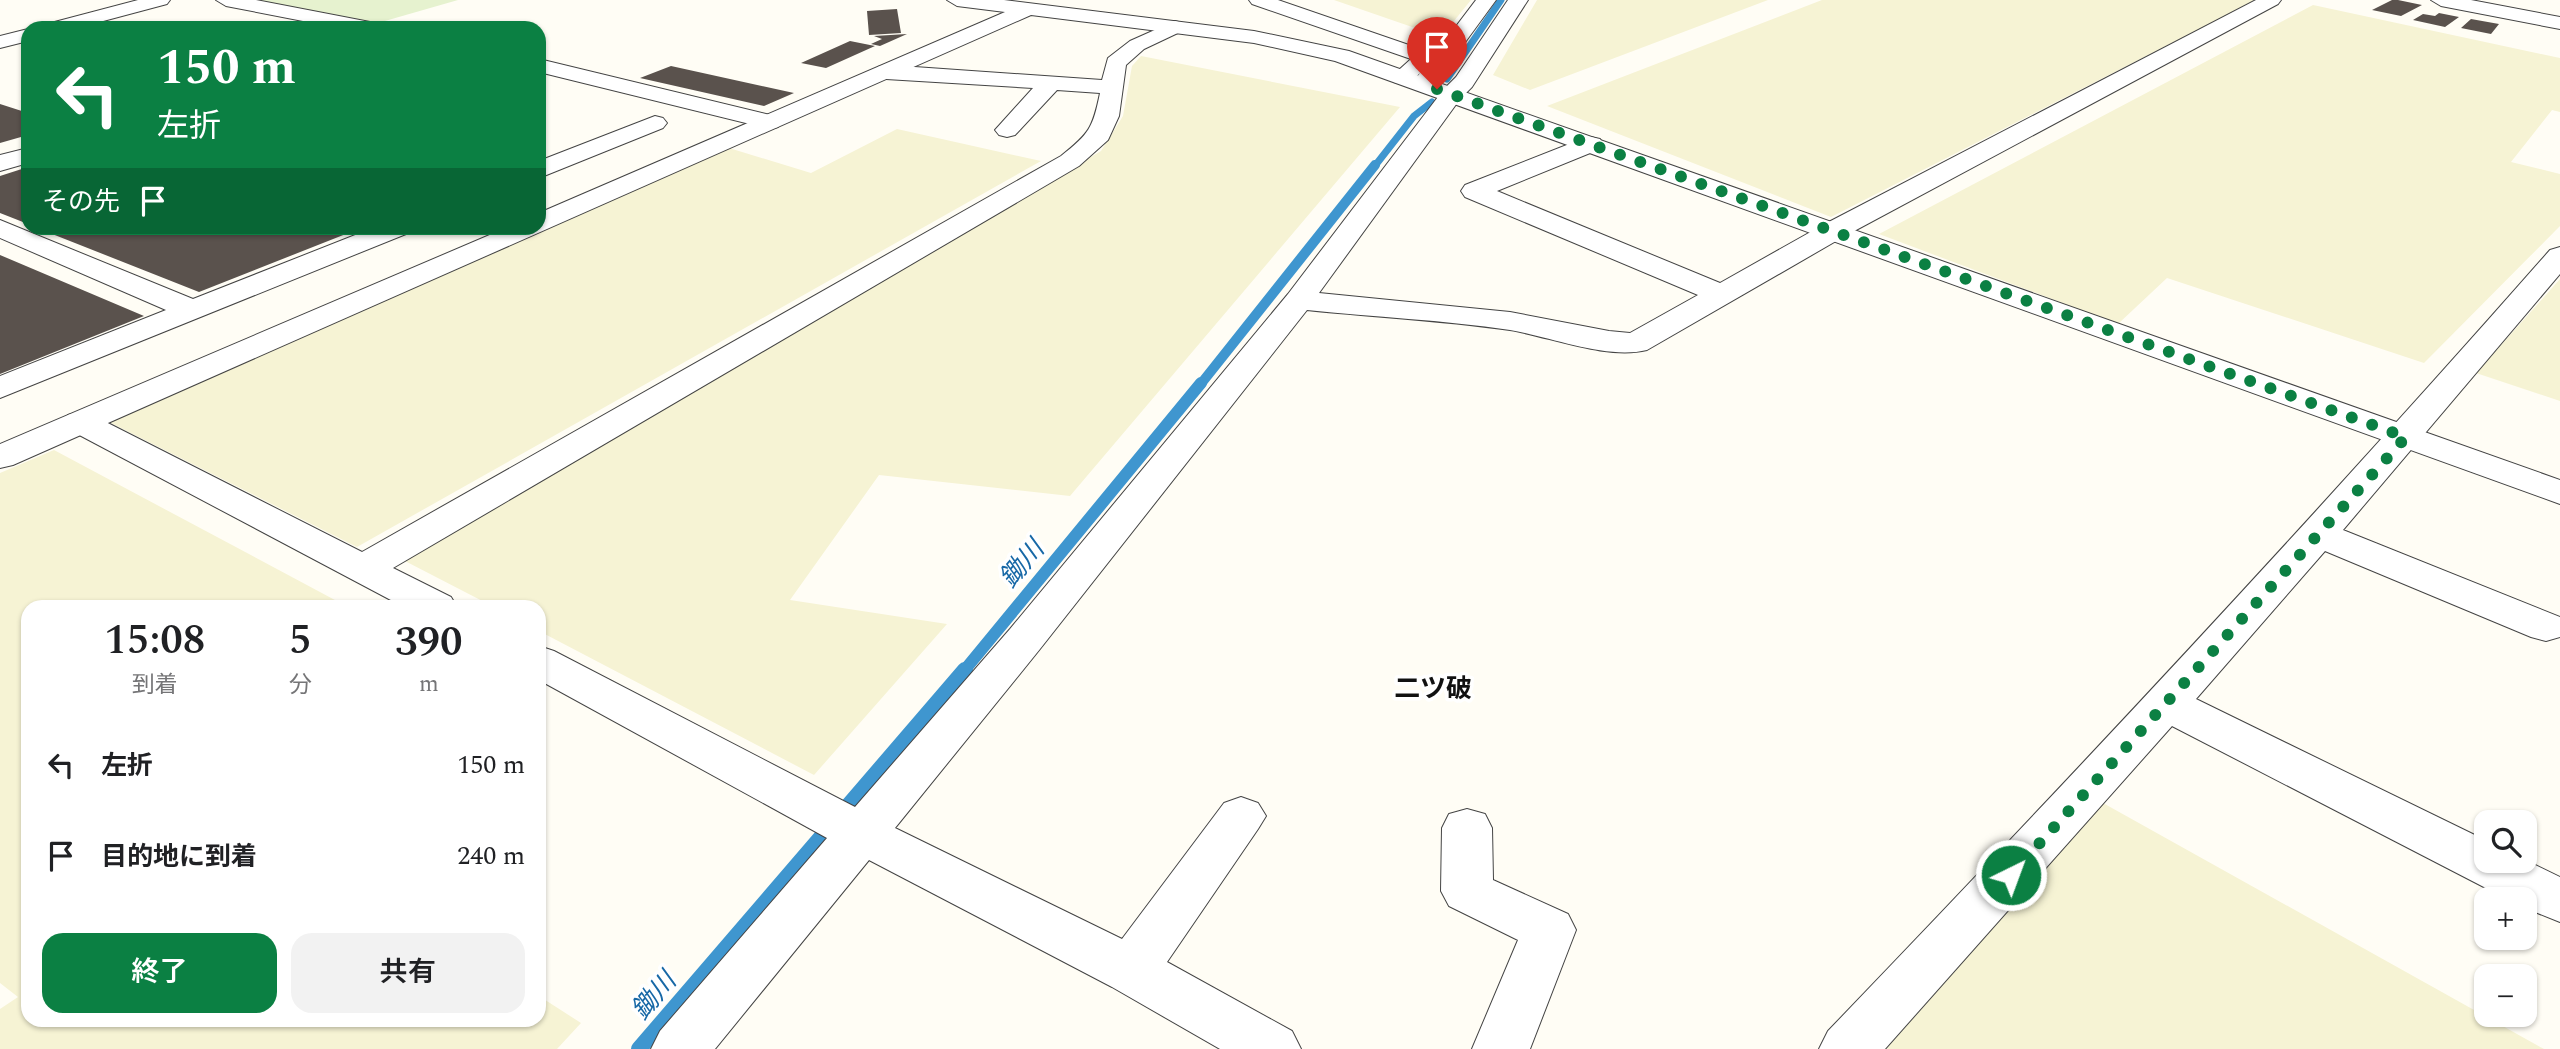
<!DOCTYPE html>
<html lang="ja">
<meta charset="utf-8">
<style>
:root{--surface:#fff;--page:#f2f2f2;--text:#202124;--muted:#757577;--accent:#0b8043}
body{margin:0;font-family:Spectral,"Noto Sans JP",serif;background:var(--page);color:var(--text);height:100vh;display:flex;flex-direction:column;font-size:26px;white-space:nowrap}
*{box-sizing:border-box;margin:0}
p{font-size:23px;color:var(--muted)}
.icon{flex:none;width:38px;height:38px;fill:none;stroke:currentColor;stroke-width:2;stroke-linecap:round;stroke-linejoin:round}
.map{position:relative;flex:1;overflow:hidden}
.panel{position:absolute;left:21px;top:600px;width:525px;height:427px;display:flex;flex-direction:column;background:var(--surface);border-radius:21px;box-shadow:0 2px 5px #0004}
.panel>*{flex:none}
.top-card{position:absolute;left:21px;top:21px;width:525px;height:214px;border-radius:21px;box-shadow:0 2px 5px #0004;background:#0b8043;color:#fff;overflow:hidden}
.tools{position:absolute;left:2474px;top:810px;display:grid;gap:14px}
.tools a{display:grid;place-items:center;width:63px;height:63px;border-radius:14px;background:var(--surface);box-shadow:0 2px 5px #0004;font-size:35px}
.pin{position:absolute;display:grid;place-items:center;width:60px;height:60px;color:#fff;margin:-72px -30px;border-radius:50% 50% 50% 0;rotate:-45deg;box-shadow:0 0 7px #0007}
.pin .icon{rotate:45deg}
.me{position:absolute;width:77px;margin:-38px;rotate:42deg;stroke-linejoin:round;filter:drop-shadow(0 0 5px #0008)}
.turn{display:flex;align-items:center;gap:24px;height:147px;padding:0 21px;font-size:32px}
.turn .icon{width:91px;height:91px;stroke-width:2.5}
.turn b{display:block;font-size:49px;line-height:60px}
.then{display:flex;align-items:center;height:66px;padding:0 21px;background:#0003;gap:14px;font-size:26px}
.eta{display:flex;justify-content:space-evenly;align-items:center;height:119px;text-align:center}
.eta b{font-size:42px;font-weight:600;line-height:49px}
.button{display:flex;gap:14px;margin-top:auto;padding:14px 21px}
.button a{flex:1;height:80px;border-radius:21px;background:var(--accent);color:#fff;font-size:28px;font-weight:600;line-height:80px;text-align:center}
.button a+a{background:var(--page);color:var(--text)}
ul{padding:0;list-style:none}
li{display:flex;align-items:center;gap:21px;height:91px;padding:0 21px}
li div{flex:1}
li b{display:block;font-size:26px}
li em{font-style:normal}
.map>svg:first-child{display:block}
.farmland{fill:#f6f3d4}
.pitch{fill:#e6f2cf}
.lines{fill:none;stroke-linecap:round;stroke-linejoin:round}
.stream-far3{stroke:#3f96cf;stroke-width:7}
.stream-far2{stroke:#3f96cf;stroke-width:10}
.stream-far1{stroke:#3f96cf;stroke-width:12}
.stream{stroke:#3f96cf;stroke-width:16}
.building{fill:#5a524d}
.minor-casing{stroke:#444;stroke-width:2}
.tertiary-casing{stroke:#444;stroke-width:2}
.minor{fill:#fff;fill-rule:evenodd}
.tertiary{fill:#fff;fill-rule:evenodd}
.route{stroke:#0b8043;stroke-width:12;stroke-dasharray:0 21.6}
.labels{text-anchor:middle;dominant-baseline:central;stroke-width:7;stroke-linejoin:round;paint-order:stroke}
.water-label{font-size:26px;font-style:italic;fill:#1768a6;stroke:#fff}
.neighbourhood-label{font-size:26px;font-weight:bold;fill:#111;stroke:#fff}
</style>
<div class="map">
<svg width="2560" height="1049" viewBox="0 0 2560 1049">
<rect width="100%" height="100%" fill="#fffdf5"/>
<!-- farmland -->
<path class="farmland" d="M 1334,0 L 1471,0 L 1441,37 Z
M 1537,0 L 1768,0 L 1530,90 L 1493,75 Z
M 1822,0 L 2256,0 L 1831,217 L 1547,106 Z
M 2313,5 L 2560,58 L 2560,112 L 2552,110 L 2511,162 L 2560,174 L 2560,226 L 2424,363 L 2167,278 L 2118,324 L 1879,234 Z
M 1141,56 L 1400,107 L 1070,496 L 879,475 L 790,600 L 947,624 L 814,775 L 539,631 L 539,607 L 494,607 L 403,560 L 1101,151 L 1123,116 L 1132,66 Z
M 897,129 L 1041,161 L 357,547 L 107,421 L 729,148 L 811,173 Z
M 2560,279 L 2560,401 L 2476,373 Z
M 54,450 L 348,607 L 28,607 L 28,1020 L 539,1020 L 539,996 L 581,1023 L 557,1049 L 0,1049 L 0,1009 L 18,997 L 0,983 L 0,473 Z
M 2103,803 L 2544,1049 L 1886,1049 Z"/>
<!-- pitch -->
<path class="pitch" d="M 237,0 L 458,0 L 364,27 Z"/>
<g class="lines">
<!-- stream-far3 -->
<path class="stream-far3" d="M 1447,79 L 1501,0
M 1374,167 L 1414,116 L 1432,102"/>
<!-- stream-far2 -->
<path class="stream-far2" d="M 1200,385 L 1375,165"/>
<!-- stream-far1 -->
<path class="stream-far1" d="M 963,672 L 1201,383"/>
<!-- stream -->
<path class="stream" d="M 639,1049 L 965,670"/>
</g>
<!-- building -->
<path class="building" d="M 2392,0 L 2398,0 L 2422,5 L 2401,16 L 2372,10 Z
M 897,9 L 901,33 L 869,35 L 867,11 Z
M 2439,13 L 2459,17 L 2445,27 L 2413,20 L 2423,14 L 2435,16 Z
M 2471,19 L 2499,24 L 2491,34 L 2461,28 Z
M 907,34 L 880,46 L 871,44 L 882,39 L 874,36 Z
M 850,41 L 875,46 L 826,68 L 801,63 Z
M 671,66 L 794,93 L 764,106 L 640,78 Z
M 0,104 L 28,113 L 28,135 L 0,143 Z
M 28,167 L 28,224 L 0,213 L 0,176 Z
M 37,228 L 361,228 L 199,292 Z
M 0,255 L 144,316 L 0,374 Z"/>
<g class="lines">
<defs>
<path id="minor" d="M 138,0 L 170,0 L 167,4 L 77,28 L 44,28 L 47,24 Z
M 216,0 L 256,0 L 370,22 L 377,24 L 380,28 L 339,28 L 226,6 Z
M 1249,0 L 1278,0 L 1435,54 L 1476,0 L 1496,0 L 1431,89 L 1415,89 L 1412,84 L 1420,73 C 1411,81 1406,85 1394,82 L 1391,77 L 1411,59 L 1252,4 Z
M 1508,0 L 1528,0 L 1472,87 L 1460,99 L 1319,293 L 1510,312 L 1609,331 L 1630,333 L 1698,295 L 1465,197 L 1461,191 L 1465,185 L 1582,139 L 1591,137 L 1600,139 L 1603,144 L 1600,149 L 1497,191 L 1720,283 L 1823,225 L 2256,0 L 2281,0 L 2278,4 L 1843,237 L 1647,350 C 1607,360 1551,337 1510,330 C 1443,320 1374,317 1307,310 L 1040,649 L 895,828 L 1122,939 L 1224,803 L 1241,797 L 1258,803 L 1266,816 L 1258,829 L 1167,962 L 1292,1031 L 1301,1049 L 1220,1049 L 1112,987 L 869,860 L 715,1049 L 651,1049 L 660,1031 L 827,838 L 539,680 L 539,646 L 554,651 L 855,807 L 1010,629 L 1288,294 L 1444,89 L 1456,77 Z
M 2431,0 L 2471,0 L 2560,17 L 2560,29 L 2441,6 Z
M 1175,21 L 1182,23 L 1185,27 L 1182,31 L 1144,49 L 1126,65 L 1119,116 L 1108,140 L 1079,166 L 393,568 L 451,597 L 457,607 L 404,607 L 68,429 L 63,422 L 68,415 L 80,412 L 92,415 L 362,552 L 1061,156 C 1089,134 1093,128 1100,93 L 1057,90 L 1015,135 L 1007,137 L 999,135 L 995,130 L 1033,88 L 886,79 L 878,77 L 875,72 L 878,67 L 886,65 L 1102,80 L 1108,58 L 1130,41 Z
M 28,29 L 28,41 L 0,48 L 0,36 Z
M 539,59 L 778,117 L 782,122 L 778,127 L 770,129 L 539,72 Z
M 655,116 L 663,118 L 667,123 L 663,128 L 539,178 L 539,161 Z
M 28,148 L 28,163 L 0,171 L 0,155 Z
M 0,220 L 193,299 L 373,228 L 410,228 L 406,234 L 0,398 L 0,376 L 166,310 L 0,238 Z
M 2560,247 L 2560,274 L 2343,530 L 2560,617 L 2560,637 L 2546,641 L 2531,637 L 2325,551 L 2196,699 L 2487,841 L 2487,861 L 2525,860 L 2560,877 L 2560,922 L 2525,908 L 2525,900 L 2509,900 L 2172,726 L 1885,1049 L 1819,1049 L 1828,1031 C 2074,775 2315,517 2550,250 Z
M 1467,809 L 1485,814 L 1492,828 L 1493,880 L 1568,914 L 1576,930 L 1530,1049 L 1472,1049 L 1518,940 L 1449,906 L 1441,891 L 1442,828 L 1449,814 Z"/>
<path id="tertiary" d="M 947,0 L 1004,0 L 1254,31 L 1349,51 L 2560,480 L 2560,504 L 1335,61 L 1254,43 L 1031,15 L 13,465 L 0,468 L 0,444 L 506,228 L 539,228 L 539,213 L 1005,12 L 957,6 Z"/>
</defs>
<!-- minor casing -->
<use href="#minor" class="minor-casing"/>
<!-- tertiary casing -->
<use href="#tertiary" class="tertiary-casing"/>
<!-- minor -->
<use href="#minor" class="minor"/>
<!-- tertiary -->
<use href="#tertiary" class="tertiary"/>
</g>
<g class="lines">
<!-- route -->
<path class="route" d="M 1437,89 L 2406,437 L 2011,875"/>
</g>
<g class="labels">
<!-- water labels -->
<g class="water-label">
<text transform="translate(1022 564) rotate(-50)">鋤川</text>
<text transform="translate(654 996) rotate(-50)">鋤川</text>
</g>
<!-- neighbourhood labels -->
<g class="neighbourhood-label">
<text x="1433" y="689">二ツ破</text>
</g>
</g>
</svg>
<div class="tools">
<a><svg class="icon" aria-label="search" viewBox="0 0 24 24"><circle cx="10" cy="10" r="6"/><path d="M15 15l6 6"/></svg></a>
<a>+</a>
<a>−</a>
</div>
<div class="pin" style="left:1437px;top:89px;background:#d93025"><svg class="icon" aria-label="arrive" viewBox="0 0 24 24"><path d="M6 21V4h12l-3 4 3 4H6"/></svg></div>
<svg class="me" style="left:2011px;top:875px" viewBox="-20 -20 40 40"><circle r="17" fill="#0b8043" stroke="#fff" stroke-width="3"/><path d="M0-11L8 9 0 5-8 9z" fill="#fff"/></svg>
<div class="top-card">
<div class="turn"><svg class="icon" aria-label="left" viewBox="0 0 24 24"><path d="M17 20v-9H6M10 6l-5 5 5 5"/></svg><div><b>150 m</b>左折</div></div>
<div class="then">その先<svg class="icon" aria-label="arrive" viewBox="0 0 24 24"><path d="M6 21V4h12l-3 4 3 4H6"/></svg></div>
</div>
<section class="panel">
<div class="eta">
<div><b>15:08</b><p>到着</p></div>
<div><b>5</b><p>分</p></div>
<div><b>390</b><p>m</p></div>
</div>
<ul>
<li><svg class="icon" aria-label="left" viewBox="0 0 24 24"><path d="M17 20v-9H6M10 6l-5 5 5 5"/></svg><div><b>左折</b></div><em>150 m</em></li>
<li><svg class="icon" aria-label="arrive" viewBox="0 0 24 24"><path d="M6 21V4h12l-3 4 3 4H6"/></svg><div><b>目的地に到着</b></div><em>240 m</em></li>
</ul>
<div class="button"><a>終了</a><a>共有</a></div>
</section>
</div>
